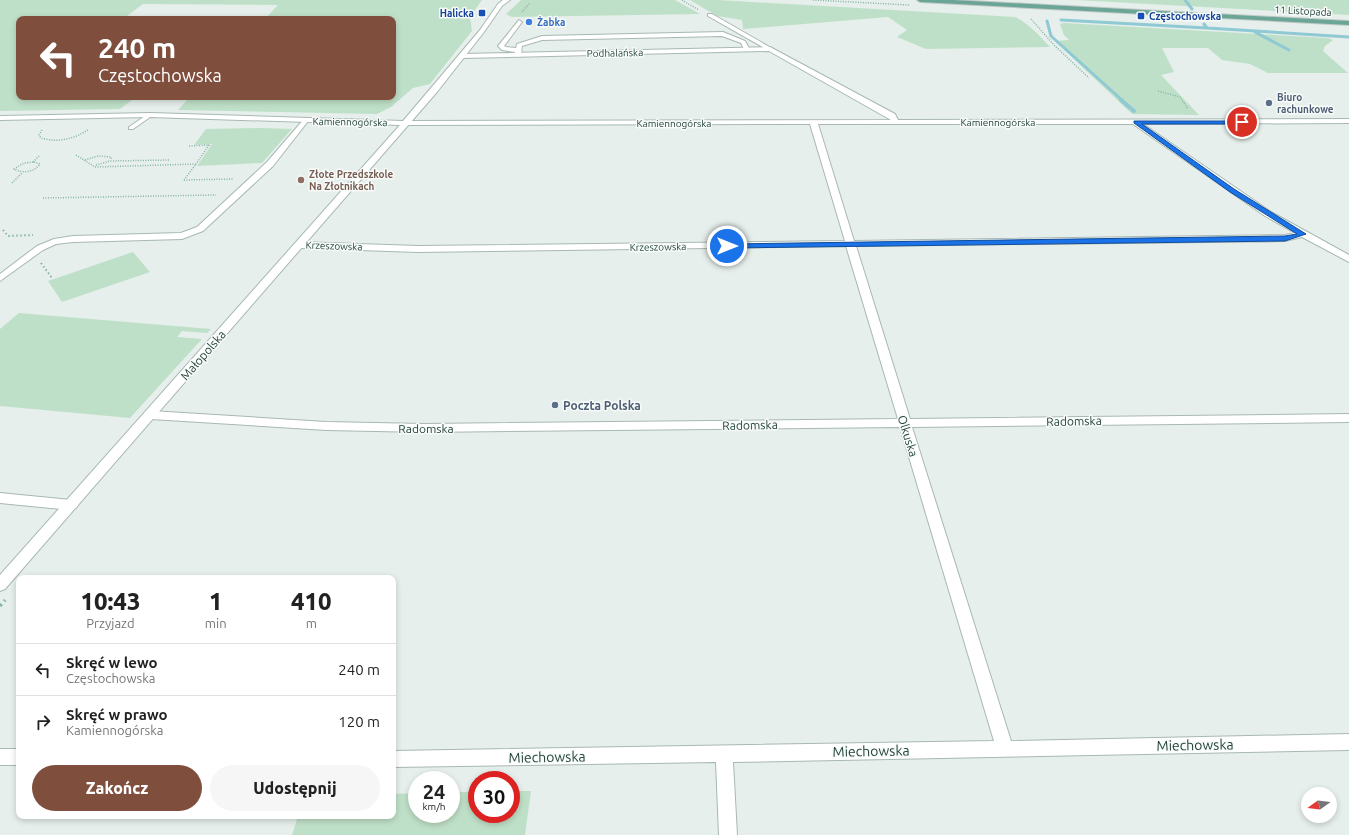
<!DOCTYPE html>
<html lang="pl">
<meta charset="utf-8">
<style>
:root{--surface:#fff;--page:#f6f6f6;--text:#222;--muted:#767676;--line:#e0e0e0;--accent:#804e3d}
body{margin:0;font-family:Ubuntu,sans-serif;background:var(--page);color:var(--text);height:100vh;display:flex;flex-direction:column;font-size:15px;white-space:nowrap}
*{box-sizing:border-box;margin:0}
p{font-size:13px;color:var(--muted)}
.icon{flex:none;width:22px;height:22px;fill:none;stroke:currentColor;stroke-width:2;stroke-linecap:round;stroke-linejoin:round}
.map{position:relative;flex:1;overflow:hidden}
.sheet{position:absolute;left:16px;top:575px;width:380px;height:244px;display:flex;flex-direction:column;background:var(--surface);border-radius:8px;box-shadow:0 2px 6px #0003}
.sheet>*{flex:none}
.hud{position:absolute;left:16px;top:16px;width:380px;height:84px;border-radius:8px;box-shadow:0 2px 6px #0003;background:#804e3d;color:#fff;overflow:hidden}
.needle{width:26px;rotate:255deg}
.controls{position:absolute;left:1301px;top:787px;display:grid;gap:8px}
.controls a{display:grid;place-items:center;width:36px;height:36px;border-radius:50%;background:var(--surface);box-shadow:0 2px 6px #0003;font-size:20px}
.speed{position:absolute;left:408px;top:771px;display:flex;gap:8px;font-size:20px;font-weight:700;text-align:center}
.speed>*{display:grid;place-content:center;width:52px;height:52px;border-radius:50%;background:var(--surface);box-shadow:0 2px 6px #0003;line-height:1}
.speed small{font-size:10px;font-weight:400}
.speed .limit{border:6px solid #d22;background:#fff;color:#111}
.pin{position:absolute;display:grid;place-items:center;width:34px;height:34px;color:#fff;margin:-17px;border:2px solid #fff;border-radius:50%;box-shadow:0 1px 4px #0007}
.me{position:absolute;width:44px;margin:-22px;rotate:90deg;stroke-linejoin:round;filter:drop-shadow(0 0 3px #0008)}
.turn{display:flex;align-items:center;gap:14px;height:84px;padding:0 16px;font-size:18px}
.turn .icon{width:52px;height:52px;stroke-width:2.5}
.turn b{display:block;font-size:28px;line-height:34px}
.eta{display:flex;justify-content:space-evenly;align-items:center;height:68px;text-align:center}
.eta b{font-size:24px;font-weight:800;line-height:28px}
.cta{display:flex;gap:8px;margin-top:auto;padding:8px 16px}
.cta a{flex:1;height:46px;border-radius:24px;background:var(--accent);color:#fff;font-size:16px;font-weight:800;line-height:46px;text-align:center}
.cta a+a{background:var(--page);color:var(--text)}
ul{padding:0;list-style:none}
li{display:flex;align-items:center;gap:12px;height:52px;padding:0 16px;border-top:1px solid var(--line)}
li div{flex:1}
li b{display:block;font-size:15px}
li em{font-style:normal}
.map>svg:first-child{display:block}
.green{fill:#bfe0c8}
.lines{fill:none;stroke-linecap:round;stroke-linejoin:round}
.stream-far1{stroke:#8ec9d4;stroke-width:3}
.stream{stroke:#8ec9d4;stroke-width:4}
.service-casing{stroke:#a8b8b2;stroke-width:2}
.minor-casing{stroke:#a8b8b2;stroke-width:2}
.tertiary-casing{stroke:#a8b8b2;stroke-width:2}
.primary-casing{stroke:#c2cac8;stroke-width:2}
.path-far2{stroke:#86b3a5;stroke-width:1.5;stroke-dasharray:1 1.5;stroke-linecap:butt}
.path-far1{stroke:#86b3a5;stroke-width:2;stroke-dasharray:1.5 2.5;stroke-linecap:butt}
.path{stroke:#86b3a5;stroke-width:3.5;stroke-dasharray:2.5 4;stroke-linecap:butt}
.service{fill:#fff;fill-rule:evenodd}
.minor{fill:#fff;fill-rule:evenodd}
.tertiary{fill:#fff;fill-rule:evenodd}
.primary{fill:#6aa596;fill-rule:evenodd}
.route{fill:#1a73e8;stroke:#114b97}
.transit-dot{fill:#1a4fb4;stroke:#f7fbf9;stroke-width:1.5}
.shop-dot{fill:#3f7fe0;stroke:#f7fbf9;stroke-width:1.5}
.service-dot{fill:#5c6f8a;stroke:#f7fbf9;stroke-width:1.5}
.education-dot{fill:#8d6e63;stroke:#f7fbf9;stroke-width:1.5}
.labels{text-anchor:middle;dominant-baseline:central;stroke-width:3;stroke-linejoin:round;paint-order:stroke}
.far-street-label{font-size:10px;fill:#24423a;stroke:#f7fbf9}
.far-transit-label{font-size:10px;font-weight:bold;fill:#164399;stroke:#f7fbf9;text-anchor:end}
.far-shop-label{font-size:10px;font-weight:bold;fill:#366cbe;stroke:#f7fbf9;text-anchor:start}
.far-service-label{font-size:10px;font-weight:bold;fill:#4e5e75;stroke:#f7fbf9;text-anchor:start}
.far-education-label{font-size:10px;font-weight:bold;fill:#785e54;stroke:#f7fbf9;text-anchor:start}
.street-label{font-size:12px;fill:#24423a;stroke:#f7fbf9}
.service-label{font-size:12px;font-weight:bold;fill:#4e5e75;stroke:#f7fbf9;text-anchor:start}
.near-street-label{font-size:14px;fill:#24423a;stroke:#f7fbf9}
</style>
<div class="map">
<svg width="1349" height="835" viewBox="0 0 1349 835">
<rect width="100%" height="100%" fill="#e6efeb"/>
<!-- green -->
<path class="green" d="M 0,0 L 482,0 L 470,17 L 472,31 L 430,84 L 413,88 L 391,107 L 377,114 L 178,110 L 190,97 L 393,97 L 393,19 L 265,19 L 278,5 L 143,4 L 123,19 L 19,19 L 19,97 L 136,97 L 120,109 L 0,111 Z
M 521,0 L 675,0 L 700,14 L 512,17 L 506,14 Z
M 690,0 L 718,0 L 1015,17 C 1028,23 1040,36 1050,47 L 926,49 L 897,37 L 907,30 L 888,17 L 743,29 L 742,20 L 717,16 Z
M 1076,0 L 1349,0 L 1349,15 Z
M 1064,23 L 1328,38 L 1333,40 L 1325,46 L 1323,51 L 1348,73 L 1268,73 L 1250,64 L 1222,60 L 1208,48 L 1162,48 L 1174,72 L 1161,75 L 1199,115 L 1132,114 L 1055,41 L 1069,40 L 1064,35 L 1060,24 Z
M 261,128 L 292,129 L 262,163 L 197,166 L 212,144 L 194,145 L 206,129 Z
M 133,252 L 150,272 L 62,302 L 48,281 Z
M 19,313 L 211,329 L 207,333 L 182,331 L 177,337 L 202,339 L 130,418 L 0,406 L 0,329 Z
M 511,791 L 531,791 L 525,835 L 292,835 L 298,816 L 393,816 L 393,794 L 417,793 L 417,814 L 451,814 L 451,792 L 477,792 L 477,814 L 511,814 Z"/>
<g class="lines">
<!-- stream-far1 -->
<path class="stream-far1" d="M 1185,0 L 1192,9
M 1061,20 L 1207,28
M 1047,21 L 1051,36 L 1123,101
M 1204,24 L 1207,28 L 1349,37
M 1255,32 L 1289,50"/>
<!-- stream -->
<path class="stream" d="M 1121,100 L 1134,111"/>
<defs>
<path id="service" d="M 708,14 L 712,14 L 773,49 L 768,50 L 708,16 Z
M 519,20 L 522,22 L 504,46 L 506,47 L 516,48 L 517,44 L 542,36 L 723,32 L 745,41 L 750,50 L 745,51 L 741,43 L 722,36 L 542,40 L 522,46 L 521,55 L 518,57 L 515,55 L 515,52 L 502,50 L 498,46 Z
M 148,114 L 153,115 L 133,129 L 129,129 L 129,127 Z
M 304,119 L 309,120 L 273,166 L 203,231 L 182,239 L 73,242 L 56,244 L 43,250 L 0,281 L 0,274 L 37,246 L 54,239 L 73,236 L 181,233 L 197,227 L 267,162 Z"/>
<path id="minor" d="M 770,47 L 895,114 L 898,120 L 1349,119 L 1349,123 L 1143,124 L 1271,212 L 1349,255 L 1349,262 L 1302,237 L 1285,241 L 856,246 L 910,419 L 1349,414 L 1349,422 L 912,427 L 1011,741 L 1349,734 L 1349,750 L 733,762 L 737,835 L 719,835 L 716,762 L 393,767 L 393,751 L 994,741 L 900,427 L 424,432 L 326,430 L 151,419 L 145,415 L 151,411 L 326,422 L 424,424 L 898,419 L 846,246 L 418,252 L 300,248 L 295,245 L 300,242 L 418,246 L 845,241 L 810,124 L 405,125 L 401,123 L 405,121 L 891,120 L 769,51 L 461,58 L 458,56 L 461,54 ZM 818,124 L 1133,124 L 1265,216 L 1295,233 L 1285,235 L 854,241 Z
M 0,493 L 71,500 L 76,502 L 78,505 L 76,508 L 71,510 L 0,503 Z
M 0,749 L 19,749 L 19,765 L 0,765 Z"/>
<path id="tertiary" d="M 503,0 L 510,0 L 502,6 L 484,32 L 437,92 L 5,589 L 0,591 L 0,575 L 400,125 L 150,117 L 0,120 L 0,116 L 150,113 L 403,121 L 480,30 L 498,4 Z"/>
<path id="primary" d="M 917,0 L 953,0 L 1349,21 L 1349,25 L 920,2 Z"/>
</defs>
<!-- service casing -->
<use href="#service" class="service-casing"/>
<!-- minor casing -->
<use href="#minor" class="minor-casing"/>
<!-- tertiary casing -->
<use href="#tertiary" class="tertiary-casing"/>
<!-- primary casing -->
<use href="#primary" class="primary-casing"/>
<!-- path-far2 -->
<path class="path-far2" d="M 682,0 L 699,10
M 813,0 L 909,5
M 522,12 L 530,3
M 1031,19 L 1054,45 L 1089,78
M 1158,91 L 1180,97 L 1188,109
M 42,130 L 39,135 L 41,138 C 58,143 75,139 89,129
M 189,146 L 209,145 L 196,164
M 76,155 L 95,167 L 196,164 L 184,180
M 85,160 L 98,156 L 111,157 L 111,160
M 33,162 L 39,156
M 34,162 L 40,164 C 34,172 23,174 14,169 L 24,163 Z
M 96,165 L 110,161 L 170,160
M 184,180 L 233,179
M 12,183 L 22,173
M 43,198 L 216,195"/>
<!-- path-far1 -->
<path class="path-far1" d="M 3,230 L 8,236 L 33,235
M 41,263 L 52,278"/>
<!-- path -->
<path class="path" d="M 0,606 L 5,600"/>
<!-- service -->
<use href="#service" class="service"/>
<!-- minor -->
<use href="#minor" class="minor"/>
<!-- tertiary -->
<use href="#tertiary" class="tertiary"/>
<!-- primary -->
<use href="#primary" class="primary"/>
</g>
<!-- route -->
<path class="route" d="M 1134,121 L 1244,121 L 1242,124 L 1142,124 L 1234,189 L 1306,234 L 1285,241 L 727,248 L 723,246 L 727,244 L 1285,236 L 1297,234 L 1230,192 L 1134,123 Z"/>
<!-- markers -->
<g class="transit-dot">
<rect x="478" y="9" width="8" height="8" rx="2"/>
<rect x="1137" y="12" width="8" height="8" rx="2"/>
</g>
<circle class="shop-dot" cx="529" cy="22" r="4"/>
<g class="service-dot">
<circle cx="1269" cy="103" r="4"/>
<circle cx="555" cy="405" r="4"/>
</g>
<circle class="education-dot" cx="301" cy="180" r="4"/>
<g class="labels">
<!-- far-street labels -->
<g class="far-street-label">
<text transform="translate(1303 11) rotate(3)">11 Listopada</text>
<text transform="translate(615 53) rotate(-1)">Podhalańska</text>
<text transform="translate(350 122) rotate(1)">Kamiennogórska</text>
<text x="998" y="122">Kamiennogórska</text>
<text x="674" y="123">Kamiennogórska</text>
<text transform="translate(334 246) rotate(2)">Krzeszowska</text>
<text transform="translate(658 247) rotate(-1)">Krzeszowska</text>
</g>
<!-- far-transit labels -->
<g class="far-transit-label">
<text x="474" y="13">Halicka</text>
<text x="1149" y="16" text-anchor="start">Częstochowska</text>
</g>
<!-- far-shop labels -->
<g class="far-shop-label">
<text x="537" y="22">Żabka</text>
</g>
<!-- far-service labels -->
<g class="far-service-label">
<text x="1277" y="97">Biuro<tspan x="1277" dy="12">rachunkowe</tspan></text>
</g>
<!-- far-education labels -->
<g class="far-education-label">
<text x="309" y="174">Złote Przedszkole<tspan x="309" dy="12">Na Złotnikach</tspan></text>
</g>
<!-- street labels -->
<g class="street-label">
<text transform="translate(203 355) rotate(-49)">Małopolska</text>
<text transform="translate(1074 421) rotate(-1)">Radomska</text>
<text transform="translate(750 425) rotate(-1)">Radomska</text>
<text x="426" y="428">Radomska</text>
<text transform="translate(908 436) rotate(73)">Olkuska</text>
</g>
<!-- service labels -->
<g class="service-label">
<text x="563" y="405">Poczta Polska</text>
</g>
<!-- near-street labels -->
<g class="near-street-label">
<text transform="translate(1195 745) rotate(-1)">Miechowska</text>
<text transform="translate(871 751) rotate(-1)">Miechowska</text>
<text transform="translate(547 757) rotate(-1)">Miechowska</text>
</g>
</g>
</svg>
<div class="controls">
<a><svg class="needle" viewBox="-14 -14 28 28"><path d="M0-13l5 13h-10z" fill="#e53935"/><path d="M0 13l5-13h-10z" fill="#767676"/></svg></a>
</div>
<div class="speed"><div>24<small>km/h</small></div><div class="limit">30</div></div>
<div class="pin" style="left:1242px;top:122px;background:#d93025"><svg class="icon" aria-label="arrive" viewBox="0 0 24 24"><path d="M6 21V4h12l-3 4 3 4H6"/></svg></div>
<svg class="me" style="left:727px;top:246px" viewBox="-20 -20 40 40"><circle r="17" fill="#1a73e8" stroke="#fff" stroke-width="3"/><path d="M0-11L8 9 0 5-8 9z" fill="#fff"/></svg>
<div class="hud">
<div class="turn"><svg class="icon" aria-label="left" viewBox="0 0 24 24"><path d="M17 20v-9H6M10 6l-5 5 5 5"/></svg><div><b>240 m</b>Częstochowska</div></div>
</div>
<section class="sheet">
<div class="eta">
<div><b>10:43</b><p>Przyjazd</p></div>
<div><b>1</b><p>min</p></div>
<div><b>410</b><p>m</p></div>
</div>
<ul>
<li><svg class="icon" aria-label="left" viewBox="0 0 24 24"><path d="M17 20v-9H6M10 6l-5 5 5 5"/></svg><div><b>Skręć w lewo</b><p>Częstochowska</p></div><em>240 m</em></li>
<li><svg class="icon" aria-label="right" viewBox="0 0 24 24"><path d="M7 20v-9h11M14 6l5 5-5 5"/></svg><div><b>Skręć w prawo</b><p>Kamiennogórska</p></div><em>120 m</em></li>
</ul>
<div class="cta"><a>Zakończ</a><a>Udostępnij</a></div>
</section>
</div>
